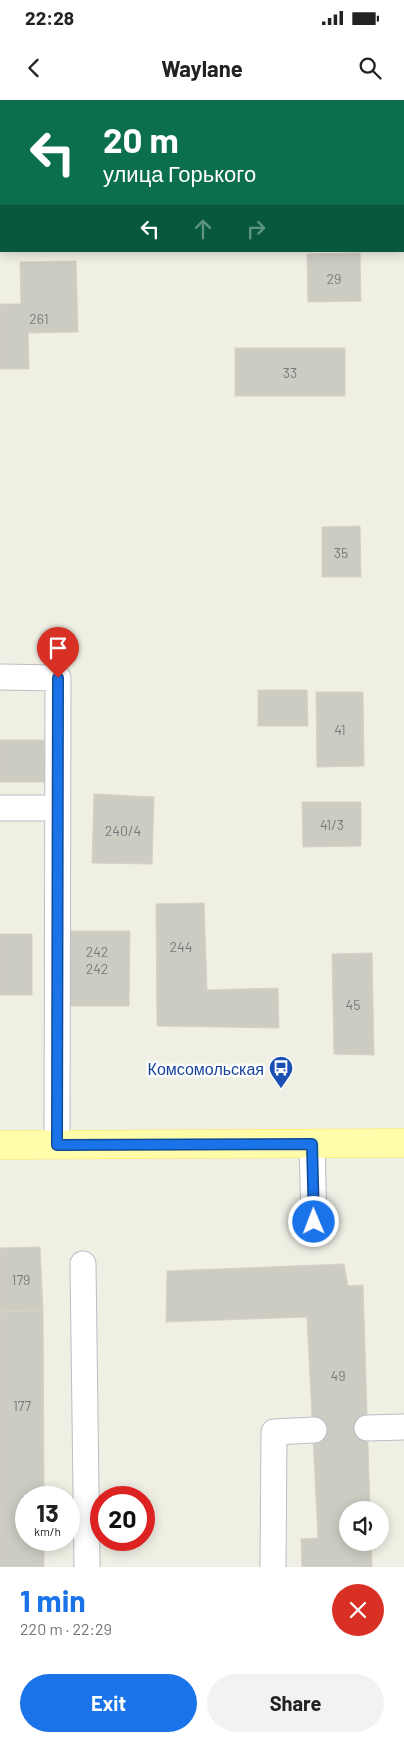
<!DOCTYPE html>
<meta charset="utf-8">
<style>
:root{--surface:#fff;--page:#f2f2f2;--text:#222;--muted:#767676;--accent:#1a73e8}
body{margin:0;font-family:Barlow,sans-serif;background:var(--page);color:var(--text);height:100vh;display:flex;flex-direction:column;font-size:19px;white-space:nowrap}
*{box-sizing:border-box;margin:0}
p{font-size:16px;color:var(--muted)}
.icon{flex:none;width:28px;height:28px;fill:none;stroke:currentColor;stroke-width:2;stroke-linecap:round;stroke-linejoin:round}
.map{position:relative;height:1467px;overflow:hidden}
.details{display:flex;flex-direction:column;background:var(--surface);flex:1}
.details>*{flex:none}
.guide{position:absolute;left:0px;top:0px;width:405px;height:152px;box-shadow:0 2px 12px #0003;background:#0b6e4f;color:#fff;overflow:hidden}
.fabs{position:absolute;left:339px;top:1401px;display:grid;gap:10px}
.fabs a{display:grid;place-items:center;width:50px;height:50px;border-radius:50%;background:var(--surface);box-shadow:0 2px 12px #0003;font-size:25px}
.speed{position:absolute;left:15px;top:1386px;display:flex;gap:10px;font-size:25px;font-weight:700;text-align:center}
.speed>*{display:grid;place-content:center;width:65px;height:65px;border-radius:50%;background:var(--surface);box-shadow:0 2px 12px #0003;line-height:1}
.speed small{font-size:12px;font-weight:400}
.speed .limit{border:8px solid #d22;background:#fff;color:#111}
.pin{position:absolute;display:grid;place-items:center;width:42px;height:42px;color:#fff;margin:-51px -21px;border-radius:50% 50% 50% 0;rotate:-45deg;box-shadow:0 0 5px #0007}
.pin .icon{rotate:45deg}
.me{position:absolute;width:55px;margin:-28px;rotate:359deg;stroke-linejoin:round;filter:drop-shadow(0 0 4px #0008)}
.turn{display:flex;align-items:center;gap:18px;height:105px;padding:0 20px;font-size:22px}
.turn .icon{width:65px;height:65px;stroke-width:2.5}
.turn b{display:block;font-size:35px;line-height:42px}
.lanes{display:flex;align-items:center;height:48px;padding:0 20px;background:#0003;justify-content:center;gap:25px;direction:ltr}
.lanes .off{opacity:.35}
.round{display:grid;place-items:center;flex:none;width:52px;height:52px;border-radius:26px;background:var(--page)}
.summary{display:flex;align-items:center;justify-content:space-between;height:85px;padding:0 20px}
h1{font-size:30px;font-weight:700;line-height:38px;color:var(--accent)}
.button{display:flex;gap:10px;margin-top:auto;padding:10px 20px}
.button a{flex:1;height:58px;border-radius:30px;background:var(--accent);color:#fff;font-size:20px;font-weight:700;line-height:58px;text-align:center}
.button a+a{background:var(--page);color:var(--text)}
.status{display:flex;justify-content:space-between;align-items:center;height:35px;padding:0 25px;background:var(--surface);direction:ltr}
.status svg{height:14px;fill:currentColor}
header{display:flex;justify-content:space-between;align-items:center;height:65px;padding:0 20px;background:var(--surface);font-size:22px;font-weight:700}
.map>svg:first-child{display:block}
.building{fill:#cdccc3;stroke:#d5d2c1}
.lines{fill:none;stroke-linecap:round;stroke-linejoin:round}
.minor-tunnel{stroke:#cbcbc4;stroke-width:25;stroke-dasharray:25 12;stroke-linecap:butt}
.minor-casing{stroke:#bbbdc4;stroke-width:27}
.major-casing{stroke:#fee64e;stroke-width:29}
.minor{stroke:#fff;stroke-width:25}
.major{stroke:#fffda9;stroke-width:28}
.route-casing{stroke:#114b97;stroke-width:12}
.route{stroke:#1a73e8;stroke-width:9}
.labels{text-anchor:middle;dominant-baseline:central;stroke-width:5;stroke-linejoin:round;paint-order:stroke}
.number-label{font-size:14px;fill:#787a7d}
.transit-label{font-size:16px;fill:#164399;stroke:#fff;text-anchor:end}
</style>
<div class="status"><b>22:28</b><svg viewBox="0 0 49 12"><path d="M0 12V9h3v3zM5 12V6h3v6zM10 12V3h3v9zM15 12V0h3v12zM26 1h20v11H26zM47 4h2v5h-2z"/></svg></div>
<header><svg class="icon" aria-label="back" viewBox="0 0 24 24"><path d="M15 5l-7 7 7 7"/></svg>Waylane<svg class="icon" aria-label="search" viewBox="0 0 24 24"><circle cx="10" cy="10" r="6"/><path d="M15 15l6 6"/></svg></header>
<div class="map">
<svg width="404" height="1467" viewBox="0 0 404 1467">
<rect width="100%" height="100%" fill="#f0efe4"/>
<!-- building -->
<path class="building" d="M 0,0 L 197,0 L 197,1 L 1,1 L 1,46 L 0,46 Z
M 292,0 L 372,0 L 372,1 L 292,1 Z
M 360,153 L 361,201 L 308,202 L 307,154 Z
M 76,161 L 78,232 L 28,233 L 29,269 L 0,269 L 0,204 L 21,204 L 20,162 Z
M 235,248 L 345,248 L 345,296 L 235,296 Z
M 360,426 L 361,477 L 322,477 L 322,427 Z
M 258,590 L 307,590 L 308,626 L 258,626 Z
M 316,592 L 363,592 L 364,666 L 317,667 Z
M 0,640 L 44,640 L 45,682 L 0,682 Z
M 94,694 L 154,697 L 152,764 L 92,763 Z
M 302,702 L 361,702 L 361,746 L 303,747 Z
M 204,803 L 207,890 L 278,888 L 279,928 L 157,926 L 156,804 Z
M 65,831 L 130,831 L 129,906 L 65,906 Z
M 0,834 L 32,834 L 32,895 L 0,895 Z
M 372,853 L 374,955 L 334,954 L 332,854 Z
M 40,1147 L 43,1210 L 0,1212 L 0,1148 Z
M 344,1164 L 348,1186 L 363,1185 L 370,1410 L 348,1410 L 348,1442 L 371,1442 L 372,1467 L 302,1467 L 301,1439 L 318,1438 L 307,1217 L 166,1222 L 167,1171 Z
M 43,1210 L 44,1398 L 26,1398 L 26,1440 L 44,1440 L 44,1467 L 0,1467 L 0,1212 Z"/>
<g class="lines">
<!-- minor-tunnel -->
<path class="minor-tunnel" d="M 314,1330 L 367,1328"/>
<defs>
<path id="minor" d="M 219,0 L 219,1
M 0,106 L 1,106
M 0,577 L 58,578 L 57,1045
M 0,708 L 57,708
M 312,1044 L 314,1122
M 83,1164 L 87,1467
M 367,1328 L 404,1327
M 273,1467 L 274,1332 L 314,1330"/>
<path id="major" d="M 0,1045 L 404,1043"/>
</defs>
<!-- minor casing -->
<use href="#minor" class="minor-casing"/>
<!-- major casing -->
<use href="#major" class="major-casing"/>
<!-- minor -->
<use href="#minor" class="minor"/>
<!-- major -->
<use href="#major" class="major"/>
</g>
<g class="lines">
<defs>
<path id="route" d="M 58,578 L 57,1045 L 312,1044 L 314,1122"/>
</defs>
<!-- route casing -->
<use href="#route" class="route-casing"/>
<!-- route -->
<use href="#route" class="route"/>
</g>
<!-- icons -->
<defs>
<symbol id="bus-pin" viewBox="-11 -11 22 30"><path d="M0 17L-7.5 6A9.5 9.5 0 1 1 7.5 6Z" fill="#1a4fb4" stroke="#fff"/><path d="M-5-6H5V4H4V6H2V4H-2V6H-4V4H-5ZM-3.5-4V0h7V-4ZM-3.5 1.2v1.5H-2V1.2ZM2 1.2v1.5H3.5V1.2Z" fill="#fff"/></symbol>
</defs>
<g fill-rule="evenodd">
<use href="#bus-pin" x="267" y="954" width="28" height="38"/>
</g>
<g class="labels">
<!-- number labels -->
<g class="number-label">
<text x="334" y="178">29</text>
<text x="39" y="218">261</text>
<text x="290" y="272">33</text>
<text x="341" y="452">35</text>
<text x="340" y="629">41</text>
<text x="332" y="724">41/3</text>
<text x="123" y="730">240/4</text>
<text x="181" y="846">244</text>
<text x="97" y="851">242</text>
<text x="97" y="868">242</text>
<text x="353" y="904">45</text>
<text x="21" y="1179">179</text>
<text x="338" y="1275">49</text>
<text x="22" y="1305">177</text>
</g>
<!-- transit labels -->
<g class="transit-label">
<text x="264" y="968">Комсомольская</text>
</g>
</g>
</svg>
<div class="fabs">
<a><svg class="icon" aria-label="sound" viewBox="0 0 24 24"><path d="M4 9h4l5-4v14l-5-4H4zM17 9q2 3 0 6"/></svg></a>
</div>
<div class="speed"><div>13<small>km/h</small></div><div class="limit">20</div></div>
<div class="pin" style="left:58px;top:578px;background:#d93025"><svg class="icon" aria-label="arrive" viewBox="0 0 24 24"><path d="M6 21V4h12l-3 4 3 4H6"/></svg></div>
<svg class="me" style="left:314px;top:1122px" viewBox="-20 -20 40 40"><circle r="17" fill="#1a73e8" stroke="#fff" stroke-width="3"/><path d="M0-11L8 9 0 5-8 9z" fill="#fff"/></svg>
<div class="guide">
<div class="turn"><svg class="icon" aria-label="left" viewBox="0 0 24 24"><path d="M17 20v-9H6M10 6l-5 5 5 5"/></svg><div><b>20 m</b>улица Горького</div></div>
<div class="lanes"><svg class="icon" aria-label="left" viewBox="0 0 24 24"><path d="M17 20v-9H6M10 6l-5 5 5 5"/></svg><svg class="icon off" aria-label="ahead" viewBox="0 0 24 24"><path d="M12 20V5M6 11l6-6 6 6"/></svg><svg class="icon off" aria-label="right" viewBox="0 0 24 24"><path d="M7 20v-9h11M14 6l5 5-5 5"/></svg></div>
</div>
</div>
<section class="details">
<div class="summary"><div><h1>1 min</h1><p>220 m · 22:29</p></div><a class="round" style="background:#d93025;color:#fff"><svg class="icon" aria-label="close" viewBox="0 0 24 24"><path d="M6 6l12 12M18 6L6 18"/></svg></a></div>
<div class="button"><a>Exit</a><a>Share</a></div>
</section>
